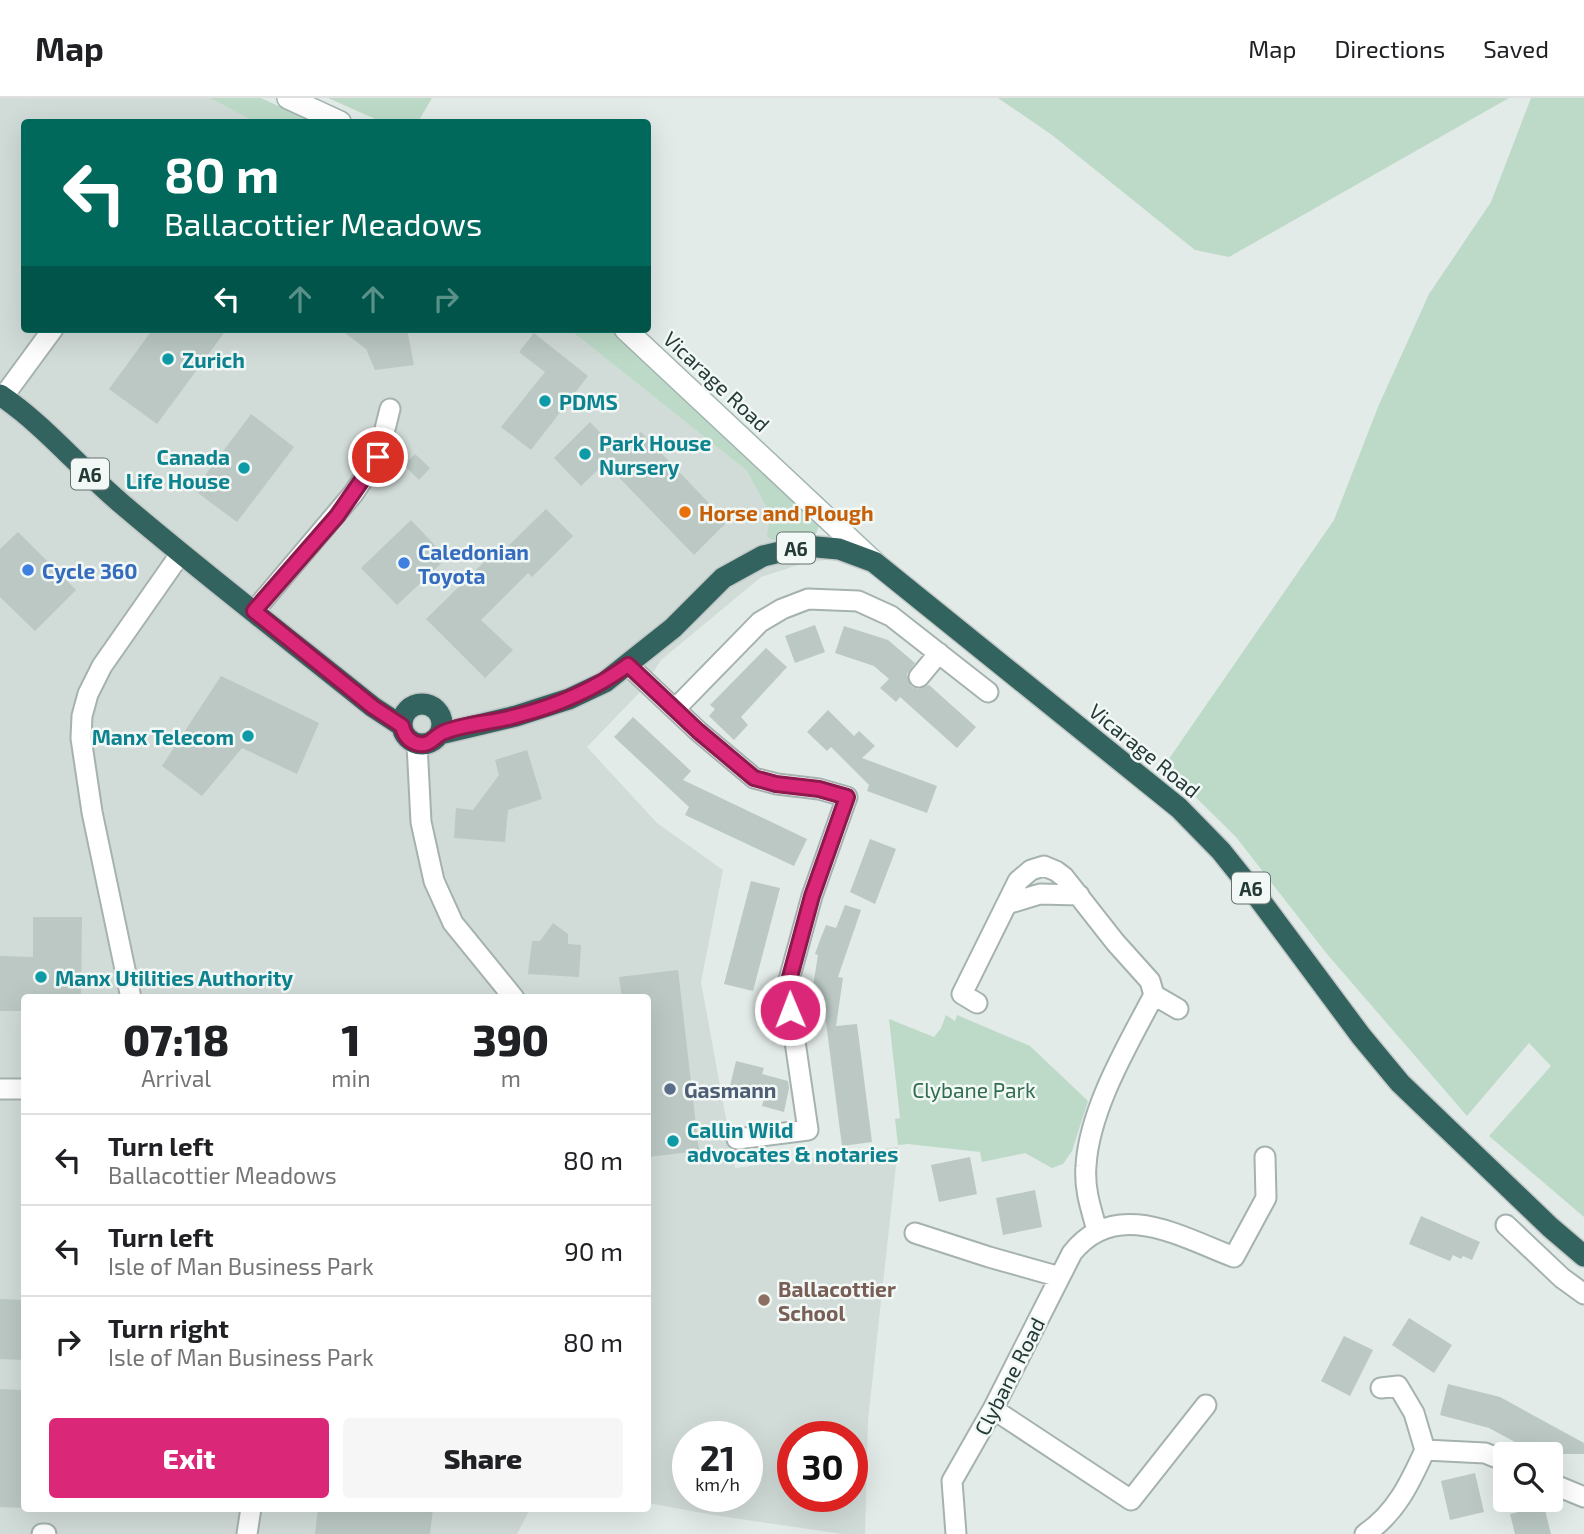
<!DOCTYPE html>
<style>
:root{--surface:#fff;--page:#f6f6f6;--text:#202124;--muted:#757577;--line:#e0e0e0;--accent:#db2777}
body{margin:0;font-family:"Exo 2",sans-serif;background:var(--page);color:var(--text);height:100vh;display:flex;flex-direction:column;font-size:26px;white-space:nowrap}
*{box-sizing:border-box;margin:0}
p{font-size:23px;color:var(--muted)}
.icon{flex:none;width:38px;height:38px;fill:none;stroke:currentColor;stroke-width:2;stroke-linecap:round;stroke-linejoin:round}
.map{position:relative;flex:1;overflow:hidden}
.details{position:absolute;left:21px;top:896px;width:630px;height:518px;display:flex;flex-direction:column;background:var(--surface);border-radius:7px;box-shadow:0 7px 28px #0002}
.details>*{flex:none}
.hud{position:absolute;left:21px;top:21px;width:630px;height:214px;border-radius:7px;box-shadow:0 7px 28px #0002;background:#00695c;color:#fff;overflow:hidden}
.fabs{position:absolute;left:1493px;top:1344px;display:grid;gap:14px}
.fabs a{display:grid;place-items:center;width:70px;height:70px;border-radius:7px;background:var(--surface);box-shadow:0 7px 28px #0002;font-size:35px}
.speed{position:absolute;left:672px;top:1323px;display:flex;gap:14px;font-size:35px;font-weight:700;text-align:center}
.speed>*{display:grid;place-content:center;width:91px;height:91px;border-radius:50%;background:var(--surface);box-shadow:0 7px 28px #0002;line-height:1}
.speed small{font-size:18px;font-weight:400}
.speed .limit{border:10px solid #d22;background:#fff;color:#111}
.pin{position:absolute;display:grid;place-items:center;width:60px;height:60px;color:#fff;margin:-30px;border:4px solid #fff;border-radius:50%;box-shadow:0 2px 7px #0007}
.me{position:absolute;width:77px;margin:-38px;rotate:359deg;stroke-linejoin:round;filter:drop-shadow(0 0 5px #0008)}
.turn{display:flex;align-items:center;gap:24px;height:147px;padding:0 28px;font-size:32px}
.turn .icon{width:91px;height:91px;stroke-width:2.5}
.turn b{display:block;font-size:49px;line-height:60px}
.lanes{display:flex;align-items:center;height:66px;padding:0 28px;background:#0003;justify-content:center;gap:35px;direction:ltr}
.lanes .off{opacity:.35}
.eta{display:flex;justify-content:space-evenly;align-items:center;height:119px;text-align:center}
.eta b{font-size:42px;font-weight:800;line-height:49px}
.button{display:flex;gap:14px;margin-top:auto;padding:14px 28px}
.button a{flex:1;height:80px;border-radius:7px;background:var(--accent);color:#fff;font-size:28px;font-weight:800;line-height:80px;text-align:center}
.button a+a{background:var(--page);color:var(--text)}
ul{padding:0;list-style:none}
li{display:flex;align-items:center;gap:21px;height:91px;padding:0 28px;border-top:2px solid var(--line)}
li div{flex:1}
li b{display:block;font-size:26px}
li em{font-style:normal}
header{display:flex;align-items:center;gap:42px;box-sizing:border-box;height:98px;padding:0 35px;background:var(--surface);border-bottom:2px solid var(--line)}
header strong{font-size:33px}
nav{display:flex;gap:38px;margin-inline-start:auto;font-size:24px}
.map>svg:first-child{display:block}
.built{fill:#d1dbd7;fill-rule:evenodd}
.green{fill:#bddac8}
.building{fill:#bbc8c4}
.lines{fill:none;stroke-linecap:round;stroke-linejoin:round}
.street-casing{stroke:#a5b2af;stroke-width:23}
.secondary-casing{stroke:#a2b5b0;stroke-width:24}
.highway-casing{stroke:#c2c8c7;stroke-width:24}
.street{stroke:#fff;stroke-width:19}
.secondary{stroke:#fff;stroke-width:21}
.highway{stroke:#33635e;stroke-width:21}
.route-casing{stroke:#8e194d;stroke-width:18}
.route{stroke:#db2777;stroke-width:12}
.culture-dot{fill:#0f9aa8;stroke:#f2f8f6;stroke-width:2.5}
.food-dot{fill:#e8710a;stroke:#f2f8f6;stroke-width:2.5}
.shop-dot{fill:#3f7fe0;stroke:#f2f8f6;stroke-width:2.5}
.service-dot{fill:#5c6f8a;stroke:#f2f8f6;stroke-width:2.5}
.education-dot{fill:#8d6e63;stroke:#f2f8f6;stroke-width:2.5}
.labels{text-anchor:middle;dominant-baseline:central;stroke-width:5;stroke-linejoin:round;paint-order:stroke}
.shield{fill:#f2f8f6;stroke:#627370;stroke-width:2}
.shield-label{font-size:19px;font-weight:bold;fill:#243a36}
.culture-label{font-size:21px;font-weight:bold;fill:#0d838f;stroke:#f2f8f6;text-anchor:start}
.street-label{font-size:21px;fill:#243a36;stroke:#f2f8f6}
.food-label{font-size:21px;font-weight:bold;fill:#c56008;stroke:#f2f8f6;text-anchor:start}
.shop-label{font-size:21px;font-weight:bold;fill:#366cbe;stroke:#f2f8f6;text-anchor:start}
.service-label{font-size:21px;font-weight:bold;fill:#4e5e75;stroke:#f2f8f6;text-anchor:start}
.park-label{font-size:21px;fill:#326d4f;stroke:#f2f8f6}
.education-label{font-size:21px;font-weight:bold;fill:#785e54;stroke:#f2f8f6;text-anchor:start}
</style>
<header>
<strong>Map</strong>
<nav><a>Map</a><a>Directions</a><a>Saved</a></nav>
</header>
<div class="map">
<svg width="1584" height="1436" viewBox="0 0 1584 1436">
<rect width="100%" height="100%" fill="#e2ebe8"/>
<!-- built -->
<path class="built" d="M 0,0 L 210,0 L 255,24 L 24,24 L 24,231 L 569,231 L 747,373 L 770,416 L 832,461 L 801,466 L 761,479 L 661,562 L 641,593 L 587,649 L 657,725 L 723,772 L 701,884 L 735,1070 L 898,1049 L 868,1322 L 865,1436 L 843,1436 L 713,1417 L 648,1405 L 648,900 L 24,900 L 24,1410 L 530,1411 L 517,1436 L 0,1436 ZM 688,1339 L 747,1339 L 747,1398 L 688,1398 ZM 793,1339 L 852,1339 L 852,1398 L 793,1398 Z"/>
<!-- green -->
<path class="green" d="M 210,0 L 261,0 L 313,24 L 255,24 Z
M 328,0 L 432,0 L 418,24 L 382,24 Z
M 998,0 L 1509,0 L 1229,159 L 1195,152 L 1052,37 Z
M 1531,0 L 1584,0 L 1584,1119 L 1489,1038 L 1551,968 L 1529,945 L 1467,1018 L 1327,856 L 1236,739 L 1164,668 L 1334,422 L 1378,309 L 1429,196 L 1491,104 Z
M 569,231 L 610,231 L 819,428 L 815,438 L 778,444 L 767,439 L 770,416 L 747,373 Z
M 946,917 L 955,923 L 957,917 L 1030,948 L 1088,1003 L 1072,1053 L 1063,1066 L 1052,1070 L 1025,1055 L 982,1064 L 980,1054 L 908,1046 L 898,1047 L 895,1021 L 900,1020 L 889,921 L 934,939 L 941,930 Z"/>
<!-- building -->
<path class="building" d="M 153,231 L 227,231 L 157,326 L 109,291 Z
M 340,231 L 407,231 L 414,267 L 375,272 L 366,251 Z
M 534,235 L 588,278 L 531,352 L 501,329 L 545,274 L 519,254 Z
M 251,316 L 294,349 L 237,424 L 194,392 Z
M 590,324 L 620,355 L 641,334 L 727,424 L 694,457 L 605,365 L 581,388 L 554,360 Z
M 415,356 L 430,370 L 419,382 L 404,367 Z
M 546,411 L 573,438 L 532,479 L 528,475 L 481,522 L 513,552 L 485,580 L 426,521 L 486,462 L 493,463 Z
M 411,422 L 447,460 L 397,507 L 361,470 Z
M 18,434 L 76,492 L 35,533 L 0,499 L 0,451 Z
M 815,527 L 825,554 L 795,565 L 785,538 Z
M 844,528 L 888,542 L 915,565 L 907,576 L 911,588 L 918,591 L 929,587 L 976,629 L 957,650 L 900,599 L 896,604 L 880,590 L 889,581 L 874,568 L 835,555 Z
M 766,550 L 787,569 L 741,619 L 748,627 L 734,642 L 709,618 L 715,611 L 710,607 Z
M 221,578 L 319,625 L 297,676 L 242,650 L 202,698 L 162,668 Z
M 828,612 L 854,638 L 859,633 L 875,648 L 862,660 L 937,688 L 927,715 L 867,693 L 869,687 L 831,649 L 827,653 L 807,634 Z
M 633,619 L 691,673 L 683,682 L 807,741 L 794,768 L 685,717 L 689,709 L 614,639 Z
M 527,652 L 542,701 L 508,712 L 505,744 L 454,740 L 456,710 L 473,712 L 499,677 L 495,662 Z
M 870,741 L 896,751 L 875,806 L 850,794 Z
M 751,783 L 780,790 L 753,893 L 724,886 Z
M 845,807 L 861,812 L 838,879 L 843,880 L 836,928 L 857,926 L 872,1044 L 842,1048 L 824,909 L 810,907 L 818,857 L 815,856 L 820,842 L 826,827 L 836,830 Z
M 33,819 L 82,819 L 81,900 L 24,900 L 24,913 L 0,913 L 0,858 L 33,859 Z
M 553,825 L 568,836 L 568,846 L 581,847 L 579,879 L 528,876 L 532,843 L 540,843 Z
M 678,872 L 699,1053 L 648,1059 L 648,900 L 622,900 L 619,879 Z
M 736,963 L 764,970 L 762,976 L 788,983 L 789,990 L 784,1014 L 762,1008 L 764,1001 L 729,992 Z
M 970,1059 L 977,1096 L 939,1104 L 931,1067 Z
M 1035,1092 L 1042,1129 L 1003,1137 L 996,1100 Z
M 1421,1118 L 1480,1144 L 1472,1162 L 1463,1158 L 1461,1161 L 1453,1157 L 1450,1163 L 1409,1146 Z
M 0,1201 L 24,1202 L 24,1262 L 0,1261 Z
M 1409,1220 L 1452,1247 L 1434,1275 L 1392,1247 Z
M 1344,1238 L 1373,1252 L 1350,1298 L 1321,1283 Z
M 1448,1286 L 1500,1299 L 1584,1345 L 1584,1356 L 1537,1356 L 1489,1330 L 1440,1317 Z
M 0,1291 L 24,1292 L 24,1410 L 0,1409 Z
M 1475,1375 L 1484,1414 L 1450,1422 L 1441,1383 Z
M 1544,1408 L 1551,1436 L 1515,1436 L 1510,1416 Z
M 318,1410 L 433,1410 L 430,1436 L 315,1436 Z"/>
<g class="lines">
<defs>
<path id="street" d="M 3,299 L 53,231
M 254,513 L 353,396 L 378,359 L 390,311
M 628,567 L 698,633 L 754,680 L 777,686 L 819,691 L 847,699 L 812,798 L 787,889 L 808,1032 L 737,1041
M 919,579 L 939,555
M 675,611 L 760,524 L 782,511 L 808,501 L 858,503 L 891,518 L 988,594
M 417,646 L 421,724 L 434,783 L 453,825 L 514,900
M 1007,806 L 1040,796 L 1079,797
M 1154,897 L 1178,911
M 131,900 L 92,714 L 81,640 L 82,618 L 88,596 L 102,568 L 181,455
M 977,905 L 962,896 L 1018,783 L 1031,772 L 1044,768 L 1056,773 L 1064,779 L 1115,844 L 1150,883 L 1154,897 C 1128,946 1089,1012 1086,1068 C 1084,1091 1091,1111 1097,1132
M 0,991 L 24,991
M 1506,1127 L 1562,1180 L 1584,1196
M 915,1135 L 989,1159 L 1060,1179
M 993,1311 L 1131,1402 L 1206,1307
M 1425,1352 L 1485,1355 L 1505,1363
M 1550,1385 L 1584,1399
M 42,1436 L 46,1436
M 247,1436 L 251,1410
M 956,1436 L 952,1383 L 993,1311 L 1072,1155 C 1116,1099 1181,1139 1234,1159 L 1266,1100 L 1265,1059
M 1365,1436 C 1396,1415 1410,1385 1425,1352 L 1414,1315 L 1398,1288 L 1381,1290"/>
<path id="secondary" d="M 288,0 L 340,24
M 625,231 L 874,464"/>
<path id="highway" d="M 0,297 C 46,328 81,372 123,407 C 205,477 290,542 373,609 L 402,628
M402 626a20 20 0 1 1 40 0a20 20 0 1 1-40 0Z
M 440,636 L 516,618 L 569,601 L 605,584 L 673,530 L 723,480 L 763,458 L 805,448 L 839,451 L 874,464 L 1179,710 L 1221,753 L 1257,798 L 1361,938 L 1400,985 L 1550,1129 L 1584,1158"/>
</defs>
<!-- street casing -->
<use href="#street" class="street-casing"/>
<!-- secondary casing -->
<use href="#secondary" class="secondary-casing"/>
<!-- highway casing -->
<use href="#highway" class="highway-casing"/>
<!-- street -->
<use href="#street" class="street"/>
<!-- secondary -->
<use href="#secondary" class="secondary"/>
<!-- highway -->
<use href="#highway" class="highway"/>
</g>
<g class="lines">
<defs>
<path id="route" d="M 378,359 L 337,418 L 254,513 L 373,609 L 402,628 C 404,637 409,644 419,646 C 430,648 434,639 442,635 C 465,625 492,625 516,618 C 556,608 595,591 628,567 L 698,633 L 754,680 L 776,686 L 819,691 L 847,699 L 812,798 L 787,890 L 790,912"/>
</defs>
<!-- route casing -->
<use href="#route" class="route-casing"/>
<!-- route -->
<use href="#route" class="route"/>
</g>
<!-- markers -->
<g class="culture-dot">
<circle cx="168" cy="261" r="7"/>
<circle cx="545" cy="303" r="7"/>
<circle cx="585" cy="356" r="7"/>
<circle cx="244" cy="370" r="7"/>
<circle cx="248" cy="638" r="7"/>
<circle cx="41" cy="879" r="7"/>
<circle cx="673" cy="1043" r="7"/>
</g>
<circle class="food-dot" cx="685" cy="414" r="7"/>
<g class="shop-dot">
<circle cx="404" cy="465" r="7"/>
<circle cx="28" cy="472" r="7"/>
</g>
<circle class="service-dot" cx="670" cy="991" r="7"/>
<circle class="education-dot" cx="764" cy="1202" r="7"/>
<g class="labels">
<!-- shield labels -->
<g class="shield">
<rect x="71" y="360.5" width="38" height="31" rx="5"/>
<rect x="777" y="434.5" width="38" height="31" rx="5"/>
<rect x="1232" y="774.5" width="38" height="31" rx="5"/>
</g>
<g class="shield-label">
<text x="90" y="376">A6</text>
<text x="796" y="450">A6</text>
<text x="1251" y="790">A6</text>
</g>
<!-- culture labels -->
<g class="culture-label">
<text x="182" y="261">Zurich</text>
<text x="559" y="303">PDMS</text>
<text x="599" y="344">Park House<tspan x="599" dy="24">Nursery</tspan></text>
<text x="230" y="358" text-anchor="end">Canada<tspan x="230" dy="24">Life House</tspan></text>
<text x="234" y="638" text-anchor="end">Manx Telecom</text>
<text x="55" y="879">Manx Utilities Authority</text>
<text x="687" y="1031">Callin Wild<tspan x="687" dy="24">advocates &amp; notaries</tspan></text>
</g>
<!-- street labels -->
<g class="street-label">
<text transform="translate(717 283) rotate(43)">Vicarage Road</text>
<text transform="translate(1145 652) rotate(39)">Vicarage Road</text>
<text transform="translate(1009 1278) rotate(-63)">Clybane Road</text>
</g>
<!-- food labels -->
<g class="food-label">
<text x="699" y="414">Horse and Plough</text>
</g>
<!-- shop labels -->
<g class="shop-label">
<text x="418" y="453">Caledonian<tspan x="418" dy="24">Toyota</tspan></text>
<text x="42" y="472">Cycle 360</text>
</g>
<!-- service labels -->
<g class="service-label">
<text x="684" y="991">Gasmann</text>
</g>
<!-- park labels -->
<g class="park-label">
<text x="974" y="991">Clybane Park</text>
</g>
<!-- education labels -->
<g class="education-label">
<text x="778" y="1190">Ballacottier<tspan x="778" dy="24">School</tspan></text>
</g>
</g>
</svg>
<div class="fabs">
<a><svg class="icon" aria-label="search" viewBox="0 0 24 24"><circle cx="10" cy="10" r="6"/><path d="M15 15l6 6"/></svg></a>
</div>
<div class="speed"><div>21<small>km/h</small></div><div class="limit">30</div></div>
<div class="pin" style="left:378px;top:359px;background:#d93025"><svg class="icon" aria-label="arrive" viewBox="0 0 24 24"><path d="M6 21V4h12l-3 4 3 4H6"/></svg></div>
<svg class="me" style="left:790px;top:912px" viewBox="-20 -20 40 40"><circle r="17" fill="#db2777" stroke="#fff" stroke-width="3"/><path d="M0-11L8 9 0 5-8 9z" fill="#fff"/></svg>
<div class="hud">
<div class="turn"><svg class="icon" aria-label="left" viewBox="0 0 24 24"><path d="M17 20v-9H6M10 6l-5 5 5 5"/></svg><div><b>80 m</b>Ballacottier Meadows</div></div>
<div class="lanes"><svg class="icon" aria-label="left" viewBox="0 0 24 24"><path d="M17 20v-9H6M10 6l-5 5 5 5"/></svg><svg class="icon off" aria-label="ahead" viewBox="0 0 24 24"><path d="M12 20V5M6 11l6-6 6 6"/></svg><svg class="icon off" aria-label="ahead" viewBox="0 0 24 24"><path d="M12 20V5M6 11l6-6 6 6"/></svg><svg class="icon off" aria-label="right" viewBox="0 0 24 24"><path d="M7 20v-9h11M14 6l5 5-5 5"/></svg></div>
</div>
<section class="details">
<div class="eta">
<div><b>07:18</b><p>Arrival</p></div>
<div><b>1</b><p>min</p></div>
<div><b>390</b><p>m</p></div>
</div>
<ul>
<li><svg class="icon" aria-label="left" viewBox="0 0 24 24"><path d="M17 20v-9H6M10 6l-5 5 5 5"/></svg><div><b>Turn left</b><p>Ballacottier Meadows</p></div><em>80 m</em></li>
<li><svg class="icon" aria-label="left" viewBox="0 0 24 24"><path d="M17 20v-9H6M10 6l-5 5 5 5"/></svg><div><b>Turn left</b><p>Isle of Man Business Park</p></div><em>90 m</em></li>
<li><svg class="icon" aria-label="right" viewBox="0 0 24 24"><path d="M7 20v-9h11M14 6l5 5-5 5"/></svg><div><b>Turn right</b><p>Isle of Man Business Park</p></div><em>80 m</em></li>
</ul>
<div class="button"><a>Exit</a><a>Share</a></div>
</section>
</div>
